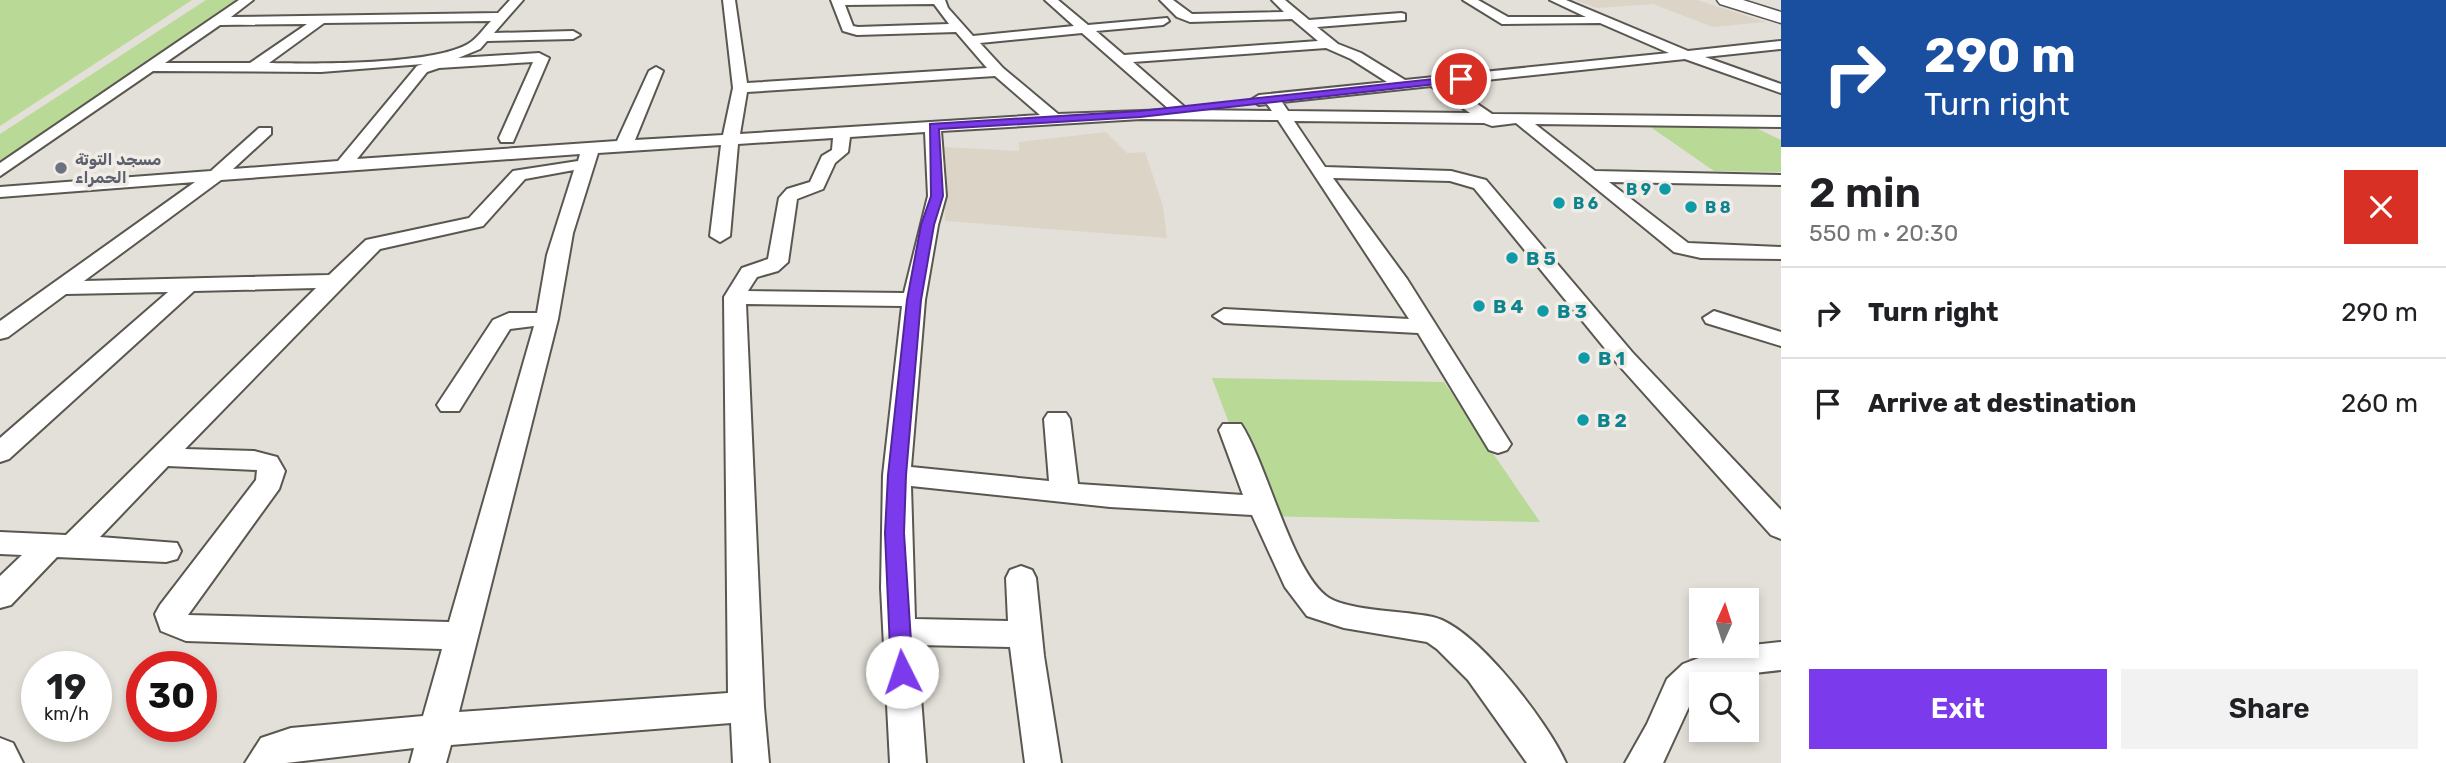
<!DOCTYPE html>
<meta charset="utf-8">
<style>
:root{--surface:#fff;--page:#f2f2f2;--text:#202124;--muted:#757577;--line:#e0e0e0;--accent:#7c3aed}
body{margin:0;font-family:Rubik,Vazirmatn,sans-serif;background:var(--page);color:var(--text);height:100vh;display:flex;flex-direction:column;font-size:26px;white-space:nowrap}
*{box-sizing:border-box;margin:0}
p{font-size:23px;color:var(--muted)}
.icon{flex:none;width:38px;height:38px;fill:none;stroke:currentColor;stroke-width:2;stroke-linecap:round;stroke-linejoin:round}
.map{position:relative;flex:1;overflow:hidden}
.details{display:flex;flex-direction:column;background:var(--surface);width:665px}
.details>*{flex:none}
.top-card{background:#1a4fa0;color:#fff;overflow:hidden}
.needle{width:46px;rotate:3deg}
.controls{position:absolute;left:1689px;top:588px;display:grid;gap:14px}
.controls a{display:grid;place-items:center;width:70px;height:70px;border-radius:0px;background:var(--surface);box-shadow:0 4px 10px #0003;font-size:35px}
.speed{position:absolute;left:21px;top:651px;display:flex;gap:14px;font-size:35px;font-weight:700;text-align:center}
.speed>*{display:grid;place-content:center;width:91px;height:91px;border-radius:50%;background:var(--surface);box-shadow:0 4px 10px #0003;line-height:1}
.speed small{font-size:18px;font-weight:400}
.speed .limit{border:10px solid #d22;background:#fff;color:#111}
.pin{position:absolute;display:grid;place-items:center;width:60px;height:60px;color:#fff;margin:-30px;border:4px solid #fff;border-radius:50%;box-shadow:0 2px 7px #0007}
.me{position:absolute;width:77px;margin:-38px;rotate:356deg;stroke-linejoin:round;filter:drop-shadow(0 0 5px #0008)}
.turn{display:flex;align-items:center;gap:24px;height:147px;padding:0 28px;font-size:32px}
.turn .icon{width:91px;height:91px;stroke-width:2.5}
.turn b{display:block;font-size:49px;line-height:60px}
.round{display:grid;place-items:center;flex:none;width:74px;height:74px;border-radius:0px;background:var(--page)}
.overview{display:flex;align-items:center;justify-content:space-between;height:119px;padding:0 28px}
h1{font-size:42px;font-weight:600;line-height:52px}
.primary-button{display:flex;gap:14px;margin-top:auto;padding:14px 28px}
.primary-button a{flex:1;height:80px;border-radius:0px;background:var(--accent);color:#fff;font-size:28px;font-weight:600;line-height:80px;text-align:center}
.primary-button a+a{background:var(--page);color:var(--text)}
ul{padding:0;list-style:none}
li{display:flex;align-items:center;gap:21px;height:91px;padding:0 28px;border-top:2px solid var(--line)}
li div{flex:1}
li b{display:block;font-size:26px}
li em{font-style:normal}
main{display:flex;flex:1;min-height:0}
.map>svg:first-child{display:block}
.built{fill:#dcd4c7}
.green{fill:#b9d997}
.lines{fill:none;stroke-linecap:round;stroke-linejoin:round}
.street-casing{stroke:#5a5751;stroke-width:4}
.secondary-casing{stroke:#5a5751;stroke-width:3}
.street{fill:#fff;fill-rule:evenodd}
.secondary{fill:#fff;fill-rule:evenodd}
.route{fill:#7c3aed;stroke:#51269a;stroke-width:2}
.worship-dot{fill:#6b7280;stroke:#f1ede6;stroke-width:2.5}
.culture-dot{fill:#0f9aa8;stroke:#f1ede6;stroke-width:2.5}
.labels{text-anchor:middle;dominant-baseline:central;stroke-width:7;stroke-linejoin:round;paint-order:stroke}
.far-worship-label{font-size:16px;font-weight:bold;fill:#5b616d;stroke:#f1ede6;text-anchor:start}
.far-culture-label{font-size:16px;font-weight:bold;fill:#0d838f;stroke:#f1ede6;text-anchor:start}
.culture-label{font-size:19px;font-weight:bold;fill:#0d838f;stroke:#f1ede6;text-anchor:start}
</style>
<main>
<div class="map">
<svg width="1781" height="763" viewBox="0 0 1781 763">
<rect width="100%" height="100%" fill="#e3e0d9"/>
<!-- built -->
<path class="built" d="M 1575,0 L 1697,0 L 1766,22 L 1713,27 L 1653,4 L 1597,8 Z
M 1106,132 L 1127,153 L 1145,152 L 1163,206 L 1167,238 L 945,221 L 943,147 L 1019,151 L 1019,142 Z"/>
<!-- green -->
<path class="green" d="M 0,0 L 192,0 L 0,126 Z
M 206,0 L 240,0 L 0,166 L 0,134 Z
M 1649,126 L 1756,128 L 1781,140 L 1781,172 L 1714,171 Z
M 1212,378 L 1444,382 L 1540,522 L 1264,516 Z"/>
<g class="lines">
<defs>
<path id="street" d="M 239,0 L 253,0 L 231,17 L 498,13 L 510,0 L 523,0 L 494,33 L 573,31 L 580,35 L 573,39 L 487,41 L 480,49 L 458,58 L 539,53 L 549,58 L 513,142 L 501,142 L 499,138 L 533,62 L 439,68 L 427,72 L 357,159 L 617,141 L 649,71 L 656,67 L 663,71 L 635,140 L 723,135 L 733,88 L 723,0 L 735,0 L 747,83 L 987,68 L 956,32 L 857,35 L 843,31 L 831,0 L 945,0 L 948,8 L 973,36 L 1074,26 L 1045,0 L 1058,0 L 1088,25 L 1167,18 L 1169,21 L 1163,25 L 1096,31 L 1124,55 L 1318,41 L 1292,19 L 1190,22 L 1177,17 L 1160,0 L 1173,0 L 1192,14 L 1284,12 L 1272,0 L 1285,0 L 1309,20 L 1401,13 L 1405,14 L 1405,20 L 1317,27 L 1338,44 L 1361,53 L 1405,80 L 1669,53 L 1600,23 L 1502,24 L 1463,0 L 1478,0 L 1508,17 L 1586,17 L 1550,0 L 1566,0 L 1688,51 L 1781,41 L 1781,49 L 1705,57 L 1781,84 L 1781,93 L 1685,59 L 1448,84 L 1492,114 L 1781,117 L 1781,127 L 1535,124 L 1595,171 L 1781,175 L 1781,185 L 1609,182 L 1688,243 L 1781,247 L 1781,259 L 1701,258 L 1674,252 L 1516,123 L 1492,126 L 1484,123 L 1294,121 L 1325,167 L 1451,171 L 1486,180 L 1632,352 L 1781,510 L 1781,539 L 1771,535 L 1616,362 L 1474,188 L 1450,181 L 1333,178 L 1407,279 L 1511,444 L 1507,450 L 1498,453 L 1489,450 L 1418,333 L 1224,323 L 1213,316 L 1224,309 L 1409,319 L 1278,120 L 1141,119 L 941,131 L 946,196 L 938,225 L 925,300 L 911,467 L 1049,481 L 1044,419 L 1048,413 L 1066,413 L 1070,419 L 1078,484 L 1243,495 L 1219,430 L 1223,424 L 1241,424 C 1267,463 1292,574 1329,598 C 1350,611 1406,611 1433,617 C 1476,627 1548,723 1566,763 L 1527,763 L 1468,680 L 1437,649 L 1427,642 L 1344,628 L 1307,616 L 1285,587 L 1252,515 L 1110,507 L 911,486 L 915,619 L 1008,621 L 1006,578 L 1010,570 L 1021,566 L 1032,570 L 1036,578 L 1044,656 L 1061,763 L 1025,763 L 1010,647 L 917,645 L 926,763 L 890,763 L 881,588 L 883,475 L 902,306 L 746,304 L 764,707 L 769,763 L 733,763 L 731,723 L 451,745 L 446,763 L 410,763 L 414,748 L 286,763 L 245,763 L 261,738 L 291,728 L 423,716 L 442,649 L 186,641 L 161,631 L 155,614 L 160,605 L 256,480 L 257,470 L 168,466 L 100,537 L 177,543 L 181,551 L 177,559 L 166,562 L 57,557 L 11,605 L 0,608 L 0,576 L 22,555 L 0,554 L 0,532 L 66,535 L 316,288 L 194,291 L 9,459 L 0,462 L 0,438 L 168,292 L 66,294 L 8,337 L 0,339 L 0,321 L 195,182 L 0,197 L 0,187 L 211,171 L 259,128 L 271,128 L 271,134 L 233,169 L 338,161 L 417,66 L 423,64 L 321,72 L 153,71 L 0,176 L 0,163 ZM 934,4 L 949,24 L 858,27 L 853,26 L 845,5 ZM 491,21 C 484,28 477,39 468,44 C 432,65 314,64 269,63 L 324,23 ZM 307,24 L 250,63 L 165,63 L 220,25 ZM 1082,33 L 1170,110 L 1058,114 L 1003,68 L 980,43 ZM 1326,48 L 1351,59 L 1387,82 L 1259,95 L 1251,100 L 1259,105 L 1267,104 L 1272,111 L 1188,110 L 1133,62 ZM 995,76 L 1040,115 L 740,134 L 747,92 ZM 1431,86 L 1470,113 L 1288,111 L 1282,102 ZM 925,132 L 928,196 L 904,293 L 748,291 L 757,277 L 778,271 L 788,262 L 797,199 L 823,189 L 835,163 L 848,152 L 850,137 ZM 833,138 L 832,150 L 822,156 L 810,182 L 787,189 L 779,198 L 768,259 L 742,268 L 724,297 L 728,693 L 459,712 L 558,319 L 573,233 L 598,153 L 721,145 L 710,236 L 720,242 L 730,236 L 738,144 ZM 580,154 L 578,161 L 513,171 L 469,218 L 366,240 L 329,275 L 84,281 L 221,180 ZM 574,170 L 547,255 L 537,313 L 509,313 L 493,320 L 437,405 L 441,411 L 459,411 L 510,329 L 534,326 L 449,622 L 188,615 L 279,489 L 285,471 L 277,457 L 254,451 L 185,449 L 380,249 L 483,226 L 525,179 Z
M 1714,311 L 1781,332 L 1781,346 L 1706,323 L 1703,318 Z
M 1781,642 L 1781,670 L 1728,676 L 1701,684 L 1701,690 L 1693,698 L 1663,763 L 1625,763 L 1647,724 L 1667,679 L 1683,664 L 1725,648 Z
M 0,738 L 13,743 L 23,763 L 0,763 Z"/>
<path id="secondary" d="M 1717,0 L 1743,0 L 1781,12 L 1781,23 L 1720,4 Z"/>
</defs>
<!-- street casing -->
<use href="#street" class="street-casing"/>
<!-- secondary casing -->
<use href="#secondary" class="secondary-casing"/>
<!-- street -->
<use href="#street" class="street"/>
<!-- secondary -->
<use href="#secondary" class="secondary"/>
</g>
<!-- route -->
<path class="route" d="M 1461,76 L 1464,81 L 1140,117 L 939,129 L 943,196 L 934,225 L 921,300 L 906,475 L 904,533 L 913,672 L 910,679 L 902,681 L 894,679 L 891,672 L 885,533 L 888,475 L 907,300 L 921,225 L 931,196 L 930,124 L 1140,111 Z"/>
<!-- markers -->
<circle class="worship-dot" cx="61" cy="168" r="7"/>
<g class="culture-dot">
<circle cx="1665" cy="189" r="7"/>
<circle cx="1559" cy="203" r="7"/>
<circle cx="1691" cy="207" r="7"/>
<circle cx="1512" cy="258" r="7"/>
<circle cx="1479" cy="306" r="7"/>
<circle cx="1543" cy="311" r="7"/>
<circle cx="1584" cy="358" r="7"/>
<circle cx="1583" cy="420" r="7"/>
</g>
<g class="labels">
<!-- far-worship labels -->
<g class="far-worship-label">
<text x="75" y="159">مسجد التوتة<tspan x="75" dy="18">الحمراء</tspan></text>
</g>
<!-- far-culture labels -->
<g class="far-culture-label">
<text x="1651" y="189" text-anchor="end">B 9</text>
<text x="1573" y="203">B 6</text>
<text x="1705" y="207">B 8</text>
</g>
<!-- culture labels -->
<g class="culture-label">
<text x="1526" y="258">B 5</text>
<text x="1493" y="306">B 4</text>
<text x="1557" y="311">B 3</text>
<text x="1598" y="358">B 1</text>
<text x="1597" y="420">B 2</text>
</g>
</g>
</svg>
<div class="controls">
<a><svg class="needle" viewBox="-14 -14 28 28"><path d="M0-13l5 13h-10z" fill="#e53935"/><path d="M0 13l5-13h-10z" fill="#757577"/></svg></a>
<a><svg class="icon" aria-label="search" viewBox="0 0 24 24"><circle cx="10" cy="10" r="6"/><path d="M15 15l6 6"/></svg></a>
</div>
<div class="speed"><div>19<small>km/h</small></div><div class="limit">30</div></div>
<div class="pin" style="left:1461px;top:79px;background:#d93025"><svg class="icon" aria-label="arrive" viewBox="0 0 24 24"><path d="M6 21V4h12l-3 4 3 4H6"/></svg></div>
<svg class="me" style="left:902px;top:672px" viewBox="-20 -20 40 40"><circle r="19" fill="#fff"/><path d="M0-13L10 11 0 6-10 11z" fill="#7c3aed"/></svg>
</div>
<section class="details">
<div class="top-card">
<div class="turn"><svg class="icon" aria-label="right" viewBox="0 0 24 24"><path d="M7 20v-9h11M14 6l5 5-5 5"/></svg><div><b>290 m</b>Turn right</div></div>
</div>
<div class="overview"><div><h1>2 min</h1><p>550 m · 20:30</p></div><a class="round" style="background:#d93025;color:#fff"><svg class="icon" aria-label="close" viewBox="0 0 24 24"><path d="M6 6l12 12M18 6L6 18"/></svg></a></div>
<ul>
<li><svg class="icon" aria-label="right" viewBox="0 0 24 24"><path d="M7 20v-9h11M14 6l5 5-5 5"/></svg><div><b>Turn right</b></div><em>290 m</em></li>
<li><svg class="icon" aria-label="arrive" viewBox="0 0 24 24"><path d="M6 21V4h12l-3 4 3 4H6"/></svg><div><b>Arrive at destination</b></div><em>260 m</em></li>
</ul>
<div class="primary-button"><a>Exit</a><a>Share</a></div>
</section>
</main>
